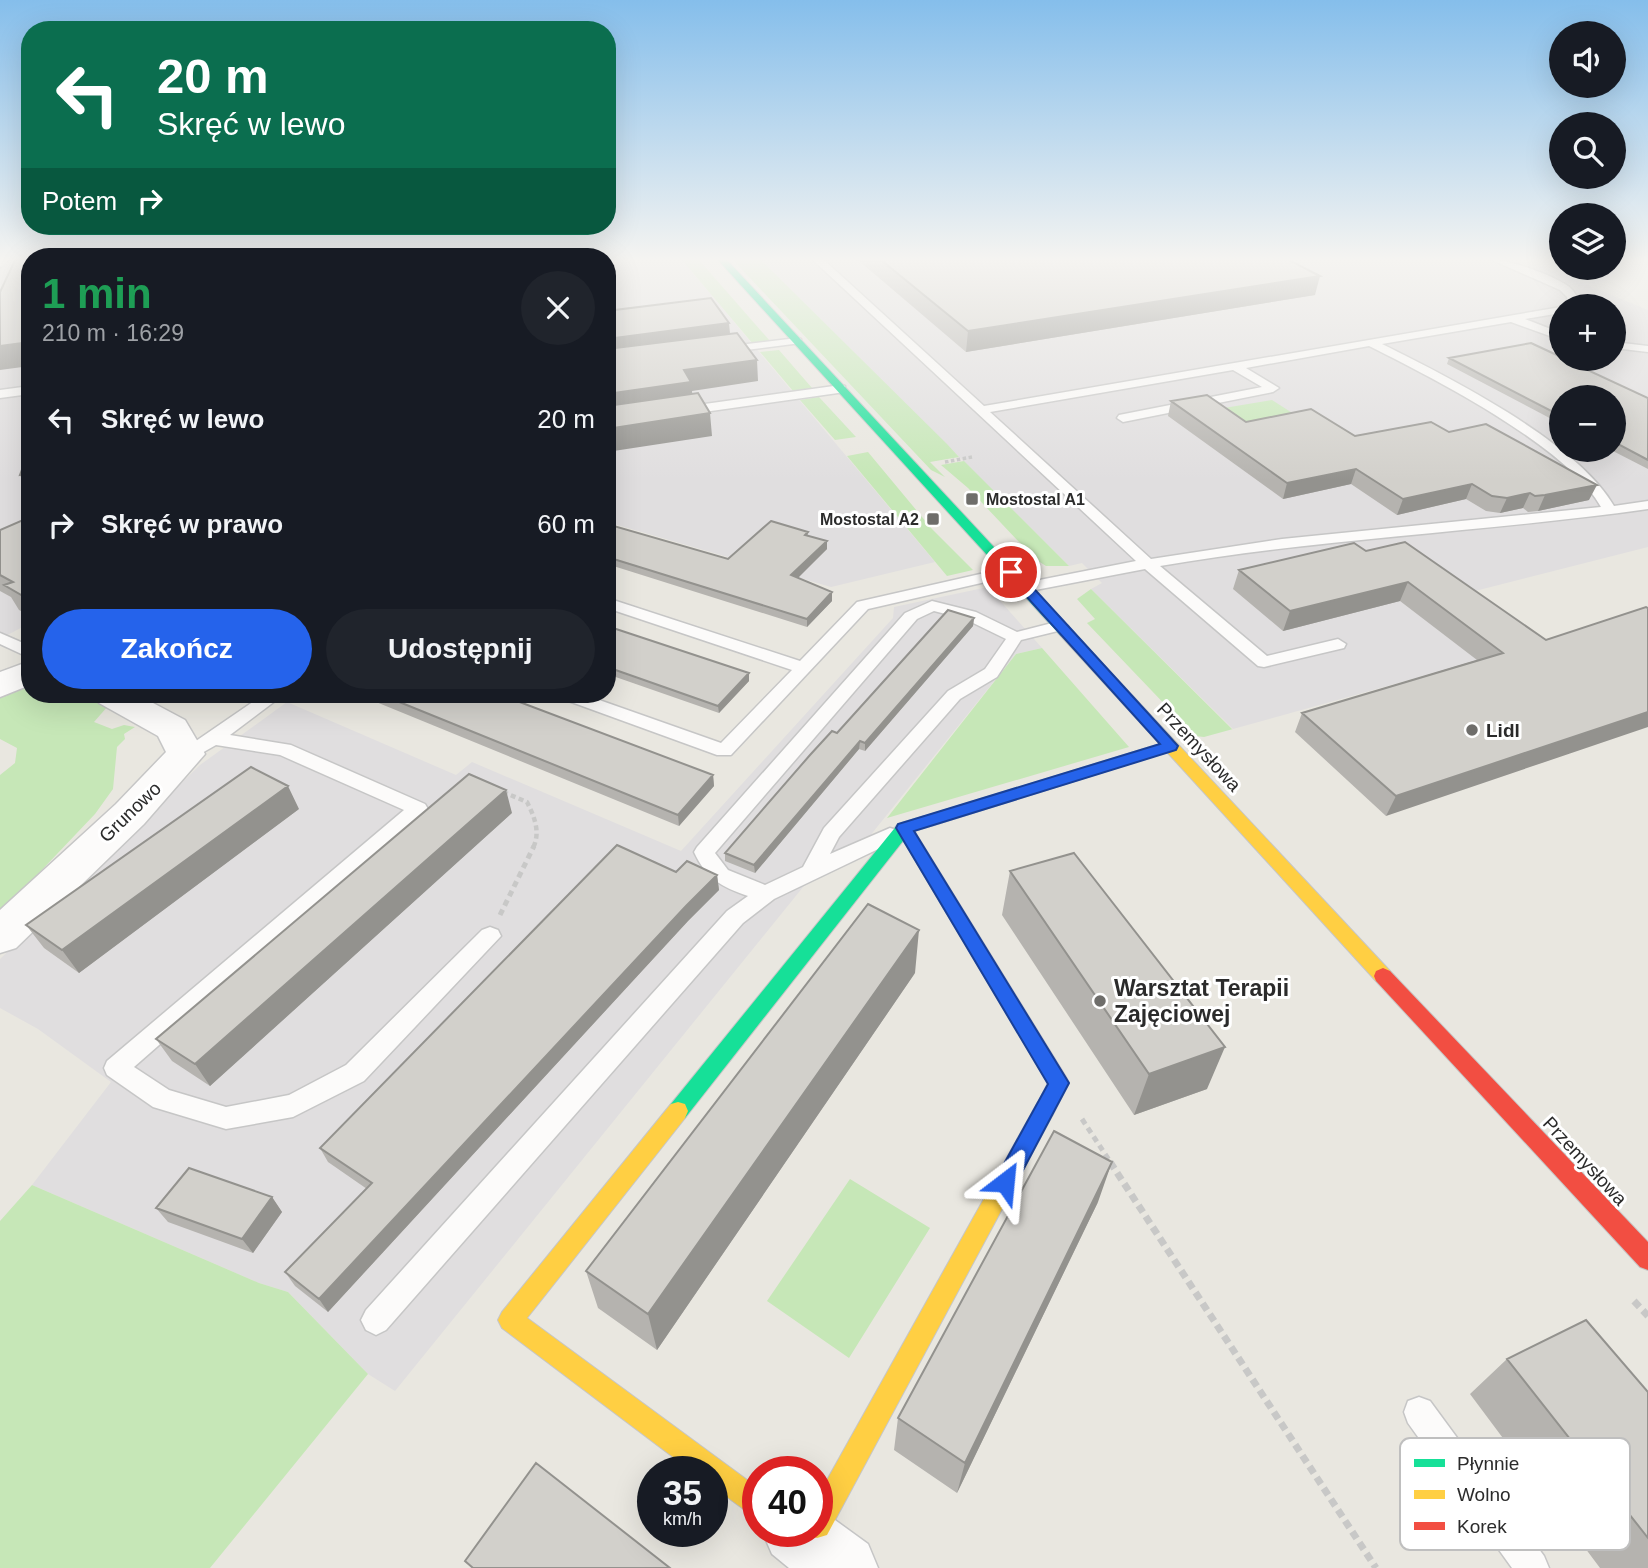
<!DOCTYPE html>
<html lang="pl">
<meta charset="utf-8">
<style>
:root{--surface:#171b24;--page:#20242c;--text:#f1f3f6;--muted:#9ea1a6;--accent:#2563eb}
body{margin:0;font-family:Arial,sans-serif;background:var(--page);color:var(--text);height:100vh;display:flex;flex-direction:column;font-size:26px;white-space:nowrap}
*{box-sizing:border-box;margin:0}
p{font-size:23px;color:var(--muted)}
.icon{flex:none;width:38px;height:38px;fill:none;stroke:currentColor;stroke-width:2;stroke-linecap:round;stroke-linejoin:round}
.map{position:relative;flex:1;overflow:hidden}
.drawer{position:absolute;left:21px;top:248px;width:595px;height:455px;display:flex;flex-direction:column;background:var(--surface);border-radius:28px;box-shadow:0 7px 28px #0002}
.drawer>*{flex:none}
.banner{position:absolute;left:21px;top:21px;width:595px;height:214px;border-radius:28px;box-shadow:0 7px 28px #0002;background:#0b6e4f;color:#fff;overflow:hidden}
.fabs{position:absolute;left:1549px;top:21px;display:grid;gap:14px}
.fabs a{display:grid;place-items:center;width:77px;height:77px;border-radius:50%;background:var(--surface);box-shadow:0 7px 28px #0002;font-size:35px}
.speed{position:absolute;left:637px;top:1456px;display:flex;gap:14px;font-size:35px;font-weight:700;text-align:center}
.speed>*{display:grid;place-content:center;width:91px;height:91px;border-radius:50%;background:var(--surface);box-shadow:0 7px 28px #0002;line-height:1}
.speed small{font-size:18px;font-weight:400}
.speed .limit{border:10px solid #d22;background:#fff;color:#111}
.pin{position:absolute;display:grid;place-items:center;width:60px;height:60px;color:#fff;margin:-30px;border:4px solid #fff;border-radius:50%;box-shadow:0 2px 7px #0007}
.me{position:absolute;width:77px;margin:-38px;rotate:29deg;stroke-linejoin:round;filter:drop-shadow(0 0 5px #0008)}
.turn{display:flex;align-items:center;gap:24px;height:147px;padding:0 21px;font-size:32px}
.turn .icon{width:91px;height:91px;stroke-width:2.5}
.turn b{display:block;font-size:49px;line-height:60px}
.then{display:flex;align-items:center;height:66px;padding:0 21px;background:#0003;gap:14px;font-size:26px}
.round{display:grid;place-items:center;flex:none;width:74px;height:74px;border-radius:37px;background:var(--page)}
.overview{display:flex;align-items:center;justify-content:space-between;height:119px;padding:0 21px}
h1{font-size:42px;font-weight:600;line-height:52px;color:#1e9e55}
.primary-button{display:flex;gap:14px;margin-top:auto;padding:14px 21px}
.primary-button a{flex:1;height:80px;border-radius:42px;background:var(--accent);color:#fff;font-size:28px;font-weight:600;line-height:80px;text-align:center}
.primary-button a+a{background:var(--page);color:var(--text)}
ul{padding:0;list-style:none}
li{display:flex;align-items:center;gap:21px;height:105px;padding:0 21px}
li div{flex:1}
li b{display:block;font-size:26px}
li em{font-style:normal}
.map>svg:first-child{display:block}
.industrial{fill:#e0dedf;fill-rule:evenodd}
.green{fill:#c6e7b7}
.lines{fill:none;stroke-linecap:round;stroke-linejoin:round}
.lane-casing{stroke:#c6c6c6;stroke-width:3}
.street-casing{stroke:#c6c6c6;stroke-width:3}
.fast-casing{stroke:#c6c6c6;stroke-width:2}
.slow-casing{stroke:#c6c6c6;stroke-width:2}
.jam-casing{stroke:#c6c6c6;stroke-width:2}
.path-far3{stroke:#c8c8c7;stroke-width:3.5;stroke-dasharray:3.5 2.5;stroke-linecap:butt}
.path-far2{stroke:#c8c8c7;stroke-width:4.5;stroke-dasharray:5 3.5;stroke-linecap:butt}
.path-far1{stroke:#c8c8c7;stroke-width:5;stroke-dasharray:6 4.5;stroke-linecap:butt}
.path{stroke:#c8c8c7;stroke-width:7;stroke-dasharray:8 5;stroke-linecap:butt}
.lane{fill:#fcfbfa;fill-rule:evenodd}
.street{fill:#fcfbfa;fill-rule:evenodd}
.fast{fill:#16e098;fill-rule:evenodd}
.slow{fill:#ffcf43;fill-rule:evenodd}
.jam{fill:#f24e42;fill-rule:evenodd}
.wall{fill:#b5b3af}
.shaded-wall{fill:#93928e}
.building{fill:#d2d0cb;stroke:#93928e;stroke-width:2}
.route{fill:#2563eb;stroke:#184099;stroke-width:2}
.poi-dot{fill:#6e6d6a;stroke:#fff;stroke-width:2.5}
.labels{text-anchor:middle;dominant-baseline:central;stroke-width:6;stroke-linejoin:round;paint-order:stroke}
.far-poi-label{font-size:16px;font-weight:bold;fill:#2b2b2b;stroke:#fff;text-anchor:start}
.poi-label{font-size:19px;font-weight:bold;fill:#2b2b2b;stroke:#fff;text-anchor:start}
.street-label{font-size:19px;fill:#2b2b2b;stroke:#fff}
.near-poi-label{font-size:23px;font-weight:bold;fill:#2b2b2b;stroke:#fff;text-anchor:start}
.key{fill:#fff;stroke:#bfbfbf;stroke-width:2}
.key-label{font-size:19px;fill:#2b2b2b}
</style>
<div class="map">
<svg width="1648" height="1568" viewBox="0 0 1648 1568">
<rect width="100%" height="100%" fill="#e9e7e0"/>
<!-- industrial -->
<path class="industrial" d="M 0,260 L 30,260 L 30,623 L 0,639 Z
M 607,260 L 682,260 L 935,562 L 831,587 L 607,522 Z
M 761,260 L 1526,260 L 1648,310 L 1648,547 L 1475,591 L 1546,642 L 1233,729 L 1091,589 L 1102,583 L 1082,563 L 1069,566 ZM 1561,306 L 1614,306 L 1614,359 L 1561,359 ZM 1561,397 L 1614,397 L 1614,450 L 1561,450 Z
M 988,587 L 1042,648 L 1016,654 L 853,857 L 812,876 L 395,1391 L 368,1374 L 288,1292 L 259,1283 L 32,1185 L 111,1082 L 38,1029 L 0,1008 L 0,959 L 200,765 L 287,702 L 456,775 L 472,762 L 681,851 L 893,618 L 894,607 Z"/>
<!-- green -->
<path class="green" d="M 682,260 L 699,260 L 770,341 L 753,344 Z
M 733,260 L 761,260 L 947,444 L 959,457 L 930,462 L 945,477 L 931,470 Z
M 779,350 L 812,388 L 793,391 L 760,352 Z
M 819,397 L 856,437 L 835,440 L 800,400 Z
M 1272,400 L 1297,416 L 1248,425 L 1224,408 Z
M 868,452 L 932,529 L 973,570 L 947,576 L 847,456 Z
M 964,461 L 1069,566 L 1046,566 L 1035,559 L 968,488 L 941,465 Z
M 1091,589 L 1232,729 L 1233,729 L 1204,737 L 1195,736 L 1087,623 L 1095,619 L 1077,599 Z
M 1042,648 L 1129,747 L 887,818 L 1016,654 Z
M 30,681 L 30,695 L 85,695 L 108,706 L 94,722 L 112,729 L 124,725 L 135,727 L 124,734 L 125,739 L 117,747 L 113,789 L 95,814 L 0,914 L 0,775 L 15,763 L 17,748 L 0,739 L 0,698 Z
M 850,1179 L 930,1228 L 849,1358 L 767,1301 Z
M 32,1185 L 259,1283 L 288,1292 L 368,1374 L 210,1568 L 0,1568 L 0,1221 Z"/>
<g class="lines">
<defs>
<path id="lane" d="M 0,260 L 7,260 L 3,266 L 0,267 Z
M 813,260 L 824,260 L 984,406 L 1561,307 L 1561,313 L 1525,319 L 1561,333 L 1561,340 L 1511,322 L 1382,344 C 1449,377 1577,442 1614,506 L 1648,501 L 1648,509 C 1486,532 1322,538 1160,566 L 1267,656 L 1338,639 L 1346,644 L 1344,648 L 1264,667 L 1258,666 L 1145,569 L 1025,592 L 1019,590 L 1017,587 L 1019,584 L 1136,561 ZM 1369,346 C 1433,378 1567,446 1601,507 L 1282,539 L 1151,559 L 990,412 L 1233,370 L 1262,387 L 1119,415 L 1117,418 L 1123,422 L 1273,392 L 1279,388 L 1246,368 Z
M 1492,260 C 1511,260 1552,275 1568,286 C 1575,291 1577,297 1579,305 L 1565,306 L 1568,303 L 1567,297 L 1560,290 Z
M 797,338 L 801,339 L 801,343 L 722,353 L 716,350 L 722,347 Z
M 1614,342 L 1648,346 L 1648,352 L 1614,348 Z
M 841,385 L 845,386 L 845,392 L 683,415 L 677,411 L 683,407 Z
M 30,386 L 30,394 L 0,398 L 0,390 Z
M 1011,567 L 1016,569 L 1019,572 L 1016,575 L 868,609 L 731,755 L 717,755 L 563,699 L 560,695 L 585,695 L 721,743 L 792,670 L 607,608 L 607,598 L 800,661 L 857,602 Z
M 932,601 L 976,612 L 1017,632 L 1060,621 L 1068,626 L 1066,629 L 1021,640 L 997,677 L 960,699 L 839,837 L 830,854 L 890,828 L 897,830 L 900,835 L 897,840 L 774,899 L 743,923 L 386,1330 L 376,1335 L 366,1330 L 361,1320 L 366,1310 L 727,911 L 748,896 C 721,887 706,878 694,852 L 697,847 L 905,613 ZM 934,611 L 965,619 L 1006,639 L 985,669 L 948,691 L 824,828 L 803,867 L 765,885 L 728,870 L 715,853 L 917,619 Z
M 0,633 L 30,646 L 30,658 L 0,644 Z
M 263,695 L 283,695 L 230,735 L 291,745 L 425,804 L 428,809 L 134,1067 L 169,1090 L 226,1107 L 289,1095 L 346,1065 L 482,930 L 490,927 L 498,930 L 501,936 L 364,1081 L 293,1117 L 226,1129 L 153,1107 L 107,1075 L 104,1068 L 107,1061 L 404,810 L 280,755 L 216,745 L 193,758 L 179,758 L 177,754 Z
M 1419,1397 L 1430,1401 L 1544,1556 L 1549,1568 L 1512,1568 L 1408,1423 L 1404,1412 L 1408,1401 Z"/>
<path id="street" d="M 30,661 L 30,685 L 0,697 L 0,672 Z
M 94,695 L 138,695 L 185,720 L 205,754 L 144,824 L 16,948 L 0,953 L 0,910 L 116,804 L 166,752 L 158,736 L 99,703 Z
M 817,1507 L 868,1544 L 878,1568 L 789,1568 L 772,1554 L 762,1531 L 817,1531 Z"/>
<path id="fast" d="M 718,260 L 727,260 L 1071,630 L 1073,633 L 1071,636 L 1061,636 Z
M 925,816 L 933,822 L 931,826 L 910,832 L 685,1118 L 678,1120 L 671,1118 L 668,1111 L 671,1104 L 898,824 Z"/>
<path id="slow" d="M 1066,629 L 1071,630 L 1390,971 L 1392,976 L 1390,981 L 1383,984 L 1376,981 L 1167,752 L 931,826 L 919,826 L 917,822 L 919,818 L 1160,744 L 1061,636 L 1059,633 L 1061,630 Z
M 1045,1100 L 1052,1102 L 1055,1109 L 1052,1116 L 827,1535 L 817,1538 L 807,1535 L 806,1531 L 817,1531 L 817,1498 L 1038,1102 Z
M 678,1102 L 685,1104 L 688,1111 L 685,1118 L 527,1318 L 758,1488 L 758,1517 L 749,1513 L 712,1486 L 712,1472 L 693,1472 L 502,1328 L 498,1320 L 502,1312 L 671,1104 Z"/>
<path id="jam" d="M 904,822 L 910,824 L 1066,1077 L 1069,1083 L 1052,1116 L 1045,1118 L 1038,1116 L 1035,1109 L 1048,1083 L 896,828 Z
M 1383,968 L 1390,971 L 1648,1242 L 1648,1270 L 1640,1267 L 1376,981 L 1374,976 L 1376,971 Z"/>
</defs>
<!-- lane casing -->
<use href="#lane" class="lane-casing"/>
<!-- street casing -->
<use href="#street" class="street-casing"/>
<!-- fast casing -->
<use href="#fast" class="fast-casing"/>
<!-- slow casing -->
<use href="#slow" class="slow-casing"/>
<!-- jam casing -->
<use href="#jam" class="jam-casing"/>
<!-- path-far3 -->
<path class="path-far3" d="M 945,462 L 972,457"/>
<!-- path-far2 -->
<path class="path-far2" d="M 503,792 L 527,802 C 534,816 541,832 533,848"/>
<!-- path-far1 -->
<path class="path-far1" d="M 500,915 L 534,846
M 1082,1119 L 1111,1163"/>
<!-- path -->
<path class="path" d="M 1110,1162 L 1376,1568
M 1634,1301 L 1648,1316"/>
<!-- lane -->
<use href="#lane" class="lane"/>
<!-- street -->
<use href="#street" class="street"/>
<!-- fast -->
<use href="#fast" class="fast"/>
<!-- slow -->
<use href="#slow" class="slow"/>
<!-- jam -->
<use href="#jam" class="jam"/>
</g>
<!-- wall -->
<path class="wall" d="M 858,260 L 1289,260 L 1315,295 L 966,352 Z
M 1449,358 L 1648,398 L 1648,469 L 1611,450 L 1614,450 L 1614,397 L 1561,397 L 1561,424 L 1447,364 Z
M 1171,401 L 1246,422 L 1355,436 L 1449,432 L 1589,500 L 1538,511 L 1528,512 L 1523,508 L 1500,513 L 1486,511 L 1466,499 L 1397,515 L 1351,484 L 1283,499 L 1168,416 Z
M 30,517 L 30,616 L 19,610 L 11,597 L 0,591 L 0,530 Z
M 607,524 L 728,559 L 808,532 L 808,536 L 827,541 L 827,549 L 797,578 L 832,601 L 807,627 L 607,564 Z
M 1366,551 L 1546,640 L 1386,816 L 1295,732 L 1302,713 L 1477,660 L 1400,601 L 1283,631 L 1233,589 L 1239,570 Z
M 974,618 L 973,626 L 865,751 L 859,749 L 755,873 L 725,861 L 725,853 L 837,733 Z
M 607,626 L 749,681 L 719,713 L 607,674 Z
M 359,695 L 501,695 L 713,775 L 714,786 L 679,826 Z
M 299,809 L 79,973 L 44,948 L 26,925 Z
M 512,813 L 210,1086 L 172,1061 L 156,1039 Z
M 1010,871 L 1207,1089 L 1134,1115 L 1002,915 Z
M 676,872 L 717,875 L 719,890 L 688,921 L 328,1312 L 295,1286 L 285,1272 L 367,1189 L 328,1162 L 320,1148 Z
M 915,973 L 657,1350 L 598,1308 L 586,1271 Z
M 272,1197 L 282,1212 L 253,1253 L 168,1222 L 156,1208 Z
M 1098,1202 L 957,1493 L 894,1450 L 898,1418 Z
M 1507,1359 L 1648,1392 L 1648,1568 L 1600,1568 L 1470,1394 Z"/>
<!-- shaded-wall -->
<path class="shaded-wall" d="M 1320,276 L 1315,295 L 966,352 L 968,331 Z
M 729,323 L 731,344 L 607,360 L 607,339 Z
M 30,342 L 30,366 L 0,370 L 0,346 Z
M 757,360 L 758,381 L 692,391 L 693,403 L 607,416 L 607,394 L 684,370 Z
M 710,413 L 712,436 L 607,452 L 607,429 Z
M 1356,469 L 1351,484 L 1283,499 L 1287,483 Z
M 30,473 L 30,493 L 20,475 Z
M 1472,484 L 1466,499 L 1397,515 L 1403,499 Z
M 1597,485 L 1589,500 L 1538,511 L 1545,495 Z
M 1530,493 L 1523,508 L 1500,513 L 1507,498 Z
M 827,541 L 827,549 L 792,584 L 791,575 Z
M 1408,582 L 1400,601 L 1283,631 L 1290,611 Z
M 832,592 L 832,601 L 807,627 L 807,619 Z
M 974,618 L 973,626 L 865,751 L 865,743 Z
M 749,673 L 749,681 L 719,713 L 718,706 Z
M 1648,712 L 1648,727 L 1386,816 L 1396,796 Z
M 860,741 L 859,749 L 755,873 L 754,865 Z
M 713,775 L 714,786 L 679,826 L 678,815 Z
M 288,786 L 299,809 L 79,973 L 62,950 Z
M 506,790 L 512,813 L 210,1086 L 195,1064 Z
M 717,875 L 719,890 L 688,921 L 328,1312 L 319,1299 L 686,906 Z
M 919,930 L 915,973 L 657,1350 L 648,1314 Z
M 1225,1047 L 1207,1089 L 1134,1115 L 1149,1074 Z
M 1112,1162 L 1098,1202 L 957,1493 L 965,1463 Z
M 272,1197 L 282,1212 L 253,1253 L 242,1239 Z"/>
<!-- building -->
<path class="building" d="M 15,260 L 30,260 L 30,342 L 0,346 L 0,292 Z
M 881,260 L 1289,260 L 1320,276 L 968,331 Z
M 711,298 L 729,323 L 607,339 L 607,311 Z
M 737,333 L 757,360 L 684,370 L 691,382 L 607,394 L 607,349 Z
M 1531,343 L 1561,357 L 1561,359 L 1564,359 L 1648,398 L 1648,460 L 1614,442 L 1614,397 L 1561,397 L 1561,416 L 1449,358 Z
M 698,393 L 710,413 L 607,429 L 607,406 Z
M 1207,395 L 1246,422 L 1311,409 L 1355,436 L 1431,422 L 1449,432 L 1486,424 L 1597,485 L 1545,495 L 1535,496 L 1530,493 L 1507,498 L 1492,496 L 1472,484 L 1403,499 L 1356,469 L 1287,483 L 1171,401 Z
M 30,448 L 30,473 L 20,475 Z
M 30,517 L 30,600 L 4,585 L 13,582 L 0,575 L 0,530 Z
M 771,521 L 808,532 L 805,535 L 827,541 L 791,575 L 832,592 L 807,619 L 607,557 L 607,524 L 728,559 Z
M 1405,542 L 1546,640 L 1646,607 L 1648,608 L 1648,712 L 1396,796 L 1302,713 L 1503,653 L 1408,582 L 1290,611 L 1239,570 L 1354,543 L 1366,551 Z
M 948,610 L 974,618 L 865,743 L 860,741 L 754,865 L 725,853 L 810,755 L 832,731 L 837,733 Z
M 607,626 L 749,673 L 718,706 L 607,667 Z
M 382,695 L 501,695 L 713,775 L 678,815 Z
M 251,767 L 288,786 L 62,950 L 26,925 Z
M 469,774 L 506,790 L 195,1064 L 156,1039 Z
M 617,845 L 676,872 L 687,861 L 717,875 L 686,906 L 319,1299 L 285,1272 L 372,1183 L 320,1148 Z
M 1074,853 L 1225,1047 L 1149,1074 L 1010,871 Z
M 868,904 L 919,930 L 648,1314 L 586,1271 Z
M 1054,1131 L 1112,1162 L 965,1463 L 898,1418 Z
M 189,1168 L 272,1197 L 242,1239 L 156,1208 Z
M 1586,1320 L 1648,1392 L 1648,1538 L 1507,1359 Z
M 536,1463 L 670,1568 L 473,1568 L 465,1561 Z"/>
<!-- sky -->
<linearGradient id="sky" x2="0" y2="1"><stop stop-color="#85beeb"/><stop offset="0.54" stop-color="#f5f4f1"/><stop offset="1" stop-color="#f5f4f1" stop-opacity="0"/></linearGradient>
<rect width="1648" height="480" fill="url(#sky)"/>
<!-- route -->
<path class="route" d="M 1011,568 L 1016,569 L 1178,746 L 1176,750 L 914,831 L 1069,1083 L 1013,1189 L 1005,1192 L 997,1189 L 994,1182 L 1048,1084 L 896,828 L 898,824 L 1160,744 L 1007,575 L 1007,569 Z"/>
<!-- markers -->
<g class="poi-dot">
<rect x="965" y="492" width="14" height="14" rx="3.5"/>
<rect x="926" y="512" width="14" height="14" rx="3.5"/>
<circle cx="1472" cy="730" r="7"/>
<circle cx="1100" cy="1001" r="7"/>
</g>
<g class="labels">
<!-- far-poi labels -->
<g class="far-poi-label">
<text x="986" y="499">Mostostal A1</text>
<text x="919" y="519" text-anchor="end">Mostostal A2</text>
</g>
<!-- poi labels -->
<g class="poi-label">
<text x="1486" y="730">Lidl</text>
</g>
<!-- street labels -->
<g class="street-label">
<text transform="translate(1199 747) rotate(47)">Przemysłowa</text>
<text transform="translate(130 812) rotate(-44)">Grunowo</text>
<text transform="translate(1585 1161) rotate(47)">Przemysłowa</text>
</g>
<!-- near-poi labels -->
<g class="near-poi-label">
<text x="1114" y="988">Warsztat Terapii<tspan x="1114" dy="26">Zajęciowej</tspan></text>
</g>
</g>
<!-- legend -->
<rect x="1400" y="1438" width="230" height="112" rx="10" class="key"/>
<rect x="1414" y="1459" width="31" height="8" fill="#16e098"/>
<rect x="1414" y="1490" width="31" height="9" fill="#ffcf43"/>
<rect x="1414" y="1522" width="31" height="8" fill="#f24e42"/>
<g class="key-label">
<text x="1457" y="1470">Płynnie</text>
<text x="1457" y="1501">Wolno</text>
<text x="1457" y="1533">Korek</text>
</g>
</svg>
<div class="fabs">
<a><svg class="icon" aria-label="sound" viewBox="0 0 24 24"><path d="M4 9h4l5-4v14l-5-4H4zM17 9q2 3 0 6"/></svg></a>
<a><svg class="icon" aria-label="search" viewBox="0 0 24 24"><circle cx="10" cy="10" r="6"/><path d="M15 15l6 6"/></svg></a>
<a><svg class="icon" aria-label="layers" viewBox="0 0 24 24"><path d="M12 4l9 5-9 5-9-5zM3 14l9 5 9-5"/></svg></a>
<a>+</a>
<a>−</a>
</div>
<div class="speed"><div>35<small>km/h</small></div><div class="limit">40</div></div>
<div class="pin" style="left:1011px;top:572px;background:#d93025"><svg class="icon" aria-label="arrive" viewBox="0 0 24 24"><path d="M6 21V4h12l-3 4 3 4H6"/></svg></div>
<svg class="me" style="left:1005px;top:1182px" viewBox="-20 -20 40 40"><path d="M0-17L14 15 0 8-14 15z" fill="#2563eb" stroke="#fff" stroke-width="4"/></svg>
<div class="banner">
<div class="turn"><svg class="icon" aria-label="left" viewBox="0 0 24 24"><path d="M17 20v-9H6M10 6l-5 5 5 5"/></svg><div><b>20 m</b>Skręć w lewo</div></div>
<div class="then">Potem<svg class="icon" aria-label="right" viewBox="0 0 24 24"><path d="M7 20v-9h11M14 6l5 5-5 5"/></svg></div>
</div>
<section class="drawer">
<div class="overview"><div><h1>1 min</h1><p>210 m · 16:29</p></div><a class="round"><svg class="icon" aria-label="close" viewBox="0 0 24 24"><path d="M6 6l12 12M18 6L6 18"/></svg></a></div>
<ul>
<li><svg class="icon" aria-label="left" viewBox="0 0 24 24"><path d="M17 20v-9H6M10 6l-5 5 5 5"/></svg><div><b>Skręć w lewo</b></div><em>20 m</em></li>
<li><svg class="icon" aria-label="right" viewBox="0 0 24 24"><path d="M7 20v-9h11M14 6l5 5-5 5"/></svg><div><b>Skręć w prawo</b></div><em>60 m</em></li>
</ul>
<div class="primary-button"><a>Zakończ</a><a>Udostępnij</a></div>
</section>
</div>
